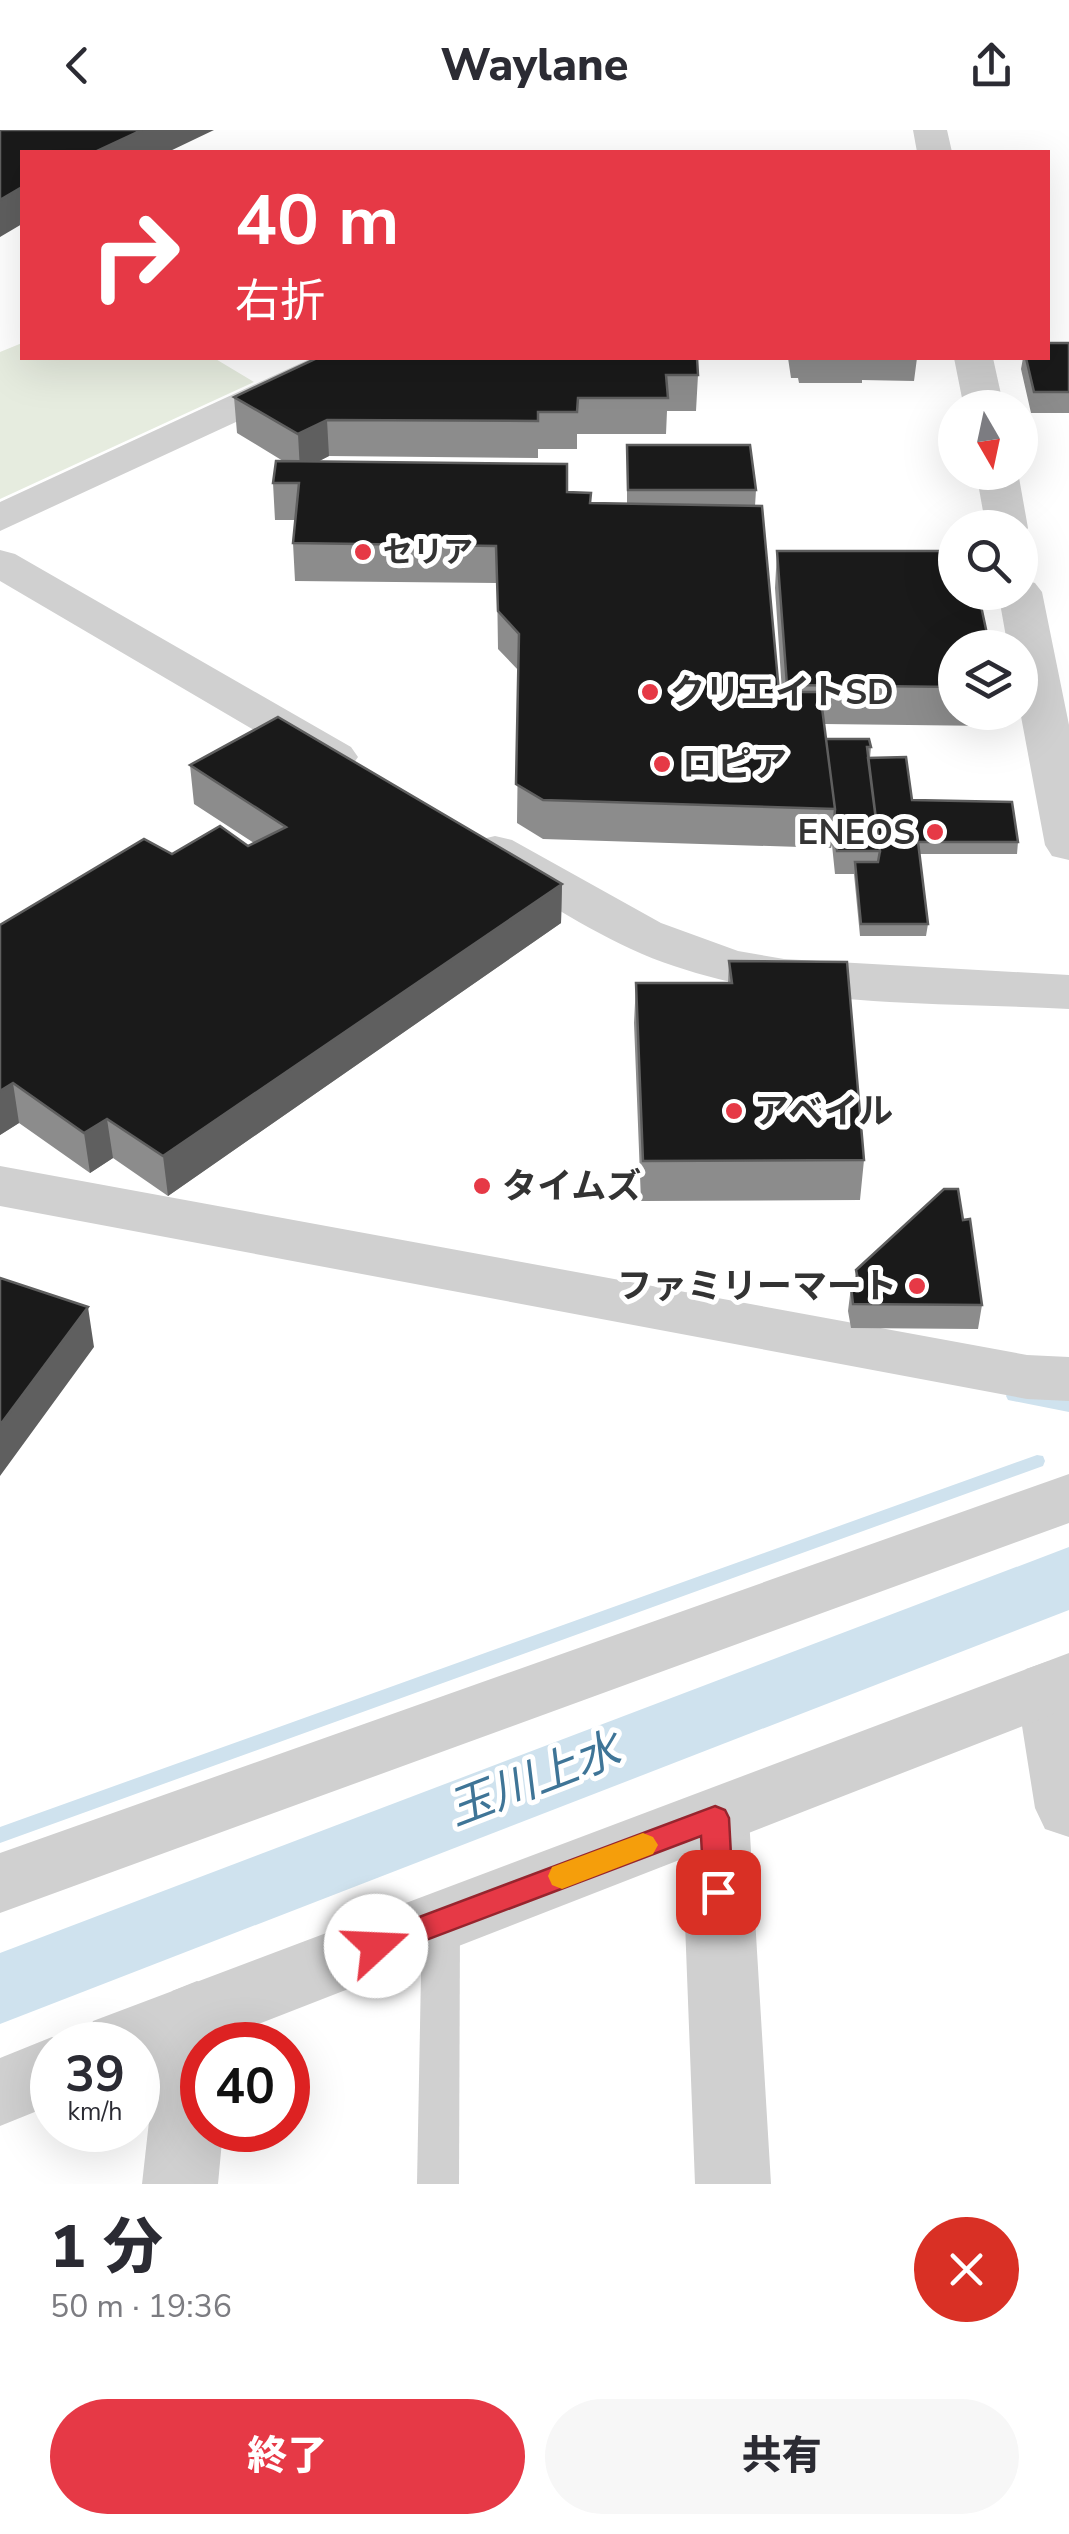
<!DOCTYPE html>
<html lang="ja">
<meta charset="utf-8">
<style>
:root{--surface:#fff;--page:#f7f7f7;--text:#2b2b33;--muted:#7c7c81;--accent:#e63946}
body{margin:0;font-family:"Nunito Sans","Noto Sans JP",sans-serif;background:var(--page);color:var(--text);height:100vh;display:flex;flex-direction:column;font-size:38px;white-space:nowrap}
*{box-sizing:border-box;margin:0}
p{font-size:32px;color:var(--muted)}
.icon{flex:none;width:55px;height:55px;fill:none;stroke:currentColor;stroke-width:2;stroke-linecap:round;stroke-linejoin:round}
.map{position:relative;height:2054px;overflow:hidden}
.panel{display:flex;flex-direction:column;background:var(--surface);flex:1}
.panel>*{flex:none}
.hud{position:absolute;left:20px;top:20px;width:1030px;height:210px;border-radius:0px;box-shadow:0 10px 40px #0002;background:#e63946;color:#fff;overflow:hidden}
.needle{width:65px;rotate:171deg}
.tools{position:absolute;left:938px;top:260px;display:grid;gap:20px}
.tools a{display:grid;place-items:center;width:100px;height:100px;border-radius:50%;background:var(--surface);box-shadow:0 10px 40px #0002;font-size:50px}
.speed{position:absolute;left:30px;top:1892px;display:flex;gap:20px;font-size:50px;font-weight:700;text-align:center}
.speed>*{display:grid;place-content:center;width:130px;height:130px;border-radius:50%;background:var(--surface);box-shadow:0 10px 40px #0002;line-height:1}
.speed small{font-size:25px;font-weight:400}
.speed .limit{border:15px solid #d22;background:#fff;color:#111}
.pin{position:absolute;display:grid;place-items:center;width:85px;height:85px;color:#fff;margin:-42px;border-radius:20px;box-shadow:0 5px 15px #0006}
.me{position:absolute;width:110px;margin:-55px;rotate:70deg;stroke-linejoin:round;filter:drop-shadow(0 0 8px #0008)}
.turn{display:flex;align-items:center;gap:35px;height:210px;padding:0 50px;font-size:45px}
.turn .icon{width:130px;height:130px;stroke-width:2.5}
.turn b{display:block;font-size:70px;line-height:85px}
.round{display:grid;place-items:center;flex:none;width:105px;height:105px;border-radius:52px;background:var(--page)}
.summary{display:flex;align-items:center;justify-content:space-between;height:170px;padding:0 50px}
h1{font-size:60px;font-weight:800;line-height:75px}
.cta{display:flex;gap:20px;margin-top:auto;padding:20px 50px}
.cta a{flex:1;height:115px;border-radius:60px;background:var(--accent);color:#fff;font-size:40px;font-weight:800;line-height:115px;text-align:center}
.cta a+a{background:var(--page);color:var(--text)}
header{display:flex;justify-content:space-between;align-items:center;height:130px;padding:0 50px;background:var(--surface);font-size:45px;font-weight:800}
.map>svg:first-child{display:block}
.green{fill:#e6ecdf}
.water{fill:#cfe2ee}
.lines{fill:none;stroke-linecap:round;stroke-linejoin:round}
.stream{fill:#cfe2ee;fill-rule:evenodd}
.service{fill:#d0d0d0;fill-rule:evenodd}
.minor{fill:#d0d0d0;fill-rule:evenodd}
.tertiary{fill:#d0d0d0;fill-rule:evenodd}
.wall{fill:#8c8c8c}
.shaded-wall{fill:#5f5f5f}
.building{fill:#1a1a1a;stroke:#5f5f5f;stroke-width:2.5}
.route{fill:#e63946;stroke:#96252e;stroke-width:2.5}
.slow{fill:#f59e0b}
.poi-dot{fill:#e63946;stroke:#fff;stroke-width:4}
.labels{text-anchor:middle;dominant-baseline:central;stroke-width:10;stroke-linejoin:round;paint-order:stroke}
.far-poi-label{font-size:30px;font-weight:bold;fill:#333;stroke:#fff;text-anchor:start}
.poi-label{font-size:35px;font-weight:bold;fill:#333;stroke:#fff;text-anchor:start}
.near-water-label{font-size:45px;font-style:italic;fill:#3f7597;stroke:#fff}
</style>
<header><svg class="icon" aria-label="back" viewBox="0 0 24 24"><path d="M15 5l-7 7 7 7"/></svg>Waylane<svg class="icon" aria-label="share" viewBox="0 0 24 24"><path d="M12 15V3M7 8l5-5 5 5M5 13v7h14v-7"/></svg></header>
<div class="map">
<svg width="1069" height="2054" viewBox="0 0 1069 2054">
<rect width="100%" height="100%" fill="#fff"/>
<!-- green -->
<path class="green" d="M 22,213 L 22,228 L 214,228 L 254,252 L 0,369 L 0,222 Z"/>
<!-- water -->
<path class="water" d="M 1069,1417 L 1069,1480 L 0,1894 L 0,1823 Z"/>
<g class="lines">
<!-- stream -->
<path class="stream" d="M 1014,1260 L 1069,1270 L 1069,1282 L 1008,1270 L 1006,1266 L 1008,1262 Z
M 1037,1325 L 1043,1326 L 1045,1331 L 1043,1336 L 0,1713 L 0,1697 Z"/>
<!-- service -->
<path class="service" d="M 441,1775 L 455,1780 L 460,1792 L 459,2054 L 417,2054 L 422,1792 L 427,1780 Z"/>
<!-- minor -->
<path class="minor" d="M 312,228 L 363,228 L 357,236 L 0,401 L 0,372 Z
M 0,420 L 15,424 L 351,617 L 358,627 L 351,637 L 334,641 L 317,637 L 0,451 Z
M 495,706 L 512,710 L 661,793 L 738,821 L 784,829 L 1069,845 L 1069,879 C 940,872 797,878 674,836 C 605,813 541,768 478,732 L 471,721 L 478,710 Z
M 0,1036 L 1027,1225 L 1069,1227 L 1069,1271 L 1027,1269 L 0,1076 Z
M 1069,1344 L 1069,1393 L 0,1783 L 0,1723 Z
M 1049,1531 L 1069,1538 L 1069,1707 L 1045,1699 L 1035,1678 L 1016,1558 L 1026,1539 Z
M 715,1659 L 739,1667 L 749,1688 L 771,2054 L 695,2054 L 681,1688 L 691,1667 Z
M 197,1851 L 222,1861 L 233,1884 L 230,1915 L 202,1915 L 202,2000 L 223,2000 L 218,2054 L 142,2054 L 161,1884 L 172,1861 Z"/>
<!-- tertiary -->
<path class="tertiary" d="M 913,0 L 947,0 L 952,22 L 917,22 Z
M 954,228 L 993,228 L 1004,278 L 964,278 Z
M 976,342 L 1018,342 L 1028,398 L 1022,407 L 1020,398 L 986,398 Z
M 1020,449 L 1035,453 L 1042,462 L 1069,595 L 1069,730 L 1052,726 L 1045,715 L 1020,581 L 1020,518 L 1008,518 L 998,462 L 1020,462 Z
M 1069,1523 L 1069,1578 L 138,1941 L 138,1915 L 83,1915 L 93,1891 Z
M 52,1907 L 72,1915 L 52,1915 L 52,1975 L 0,1996 L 0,1928 Z"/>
</g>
<!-- wall -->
<path class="wall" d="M 1069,213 L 1069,283 L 1031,283 L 1021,239 L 1023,228 L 1048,228 Z
M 317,228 L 698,245 L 696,281 L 667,281 L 666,304 L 577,304 L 577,319 L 538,319 L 538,328 L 329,326 L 319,331 L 567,362 L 591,373 L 627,374 L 627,315 L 756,360 L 755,376 L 779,562 L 782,562 L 775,458 L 777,421 L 955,518 L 955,582 L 995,582 L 993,596 L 824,594 L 826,609 L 871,617 L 870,628 L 912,670 L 1018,712 L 1017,724 L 919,724 L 928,794 L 926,806 L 860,806 L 854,744 L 835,744 L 832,715 L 831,718 L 543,709 L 517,693 L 519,541 L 498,519 L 497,453 L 295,451 L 293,413 L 295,390 L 275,390 L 273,353 L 283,331 L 237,303 L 234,267 Z
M 788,228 L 917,228 L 914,251 L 862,250 L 862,253 L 799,253 L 798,248 L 791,248 Z
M 190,635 L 562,754 L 561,793 L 168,1066 L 113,1028 L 90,1043 L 19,993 L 0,1005 L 0,795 L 254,713 L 194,674 Z
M 729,831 L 864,1030 L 860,1070 L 641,1071 L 634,893 L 636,853 L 728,853 Z
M 963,1090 L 982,1175 L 978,1199 L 851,1198 L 848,1181 L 851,1157 L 854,1158 L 856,1140 Z"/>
<!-- shaded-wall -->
<path class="shaded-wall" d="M 142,0 L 214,0 L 168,22 L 95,22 Z
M 22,57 L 22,94 L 0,107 L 0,70 Z
M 327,290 L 329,326 L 300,341 L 298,304 Z
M 562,754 L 561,793 L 168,1066 L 163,1026 Z
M 13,953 L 19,993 L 0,1005 L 0,961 Z
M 107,989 L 113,1028 L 90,1043 L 84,1003 Z
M 88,1177 L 94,1217 L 0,1346 L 0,1295 Z"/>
<!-- building -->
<path class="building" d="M 0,0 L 142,0 L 95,22 L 22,22 L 22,57 L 0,70 Z
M 1048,213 L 1069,213 L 1069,262 L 1034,262 L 1026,228 L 1048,228 Z
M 317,228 L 697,228 L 698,245 L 666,245 L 668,268 L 578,268 L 577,282 L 538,282 L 538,291 L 327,290 L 298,304 L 234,267 Z
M 627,315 L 750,315 L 756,360 L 628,360 Z
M 276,331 L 567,334 L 567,362 L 591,363 L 590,373 L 762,376 L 779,562 L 820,562 L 835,679 L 543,670 L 516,654 L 519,504 L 498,481 L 496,416 L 293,413 L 299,353 L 273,353 Z
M 777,421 L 955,421 L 955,462 L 978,462 L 990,518 L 955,518 L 955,557 L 787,555 Z
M 278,587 L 562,754 L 163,1026 L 107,989 L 84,1003 L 13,953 L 0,961 L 0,795 L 144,709 L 172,724 L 220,696 L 248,716 L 286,697 L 190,635 Z
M 826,609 L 869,609 L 871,617 L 867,617 L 880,721 L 837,721 L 834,692 L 835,679 Z
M 906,627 L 912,670 L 1012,672 L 1018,712 L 918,712 L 928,794 L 861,794 L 855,732 L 878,732 L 880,721 L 868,628 Z
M 729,831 L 847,832 L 864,1030 L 643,1031 L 636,853 L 732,853 Z
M 944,1059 L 958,1059 L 963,1090 L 970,1089 L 982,1175 L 853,1174 L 851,1157 L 860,1158 L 856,1140 Z
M 0,1148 L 88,1177 L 0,1295 Z"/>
<!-- route -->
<path class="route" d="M 715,1676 L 725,1680 L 729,1688 L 733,1762 L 729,1770 L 718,1774 L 708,1770 L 704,1762 L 701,1706 L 376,1829 L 366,1825 L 361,1816 L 366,1807 Z"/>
<!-- slow -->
<path class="slow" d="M 643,1703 L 653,1707 L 658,1715 L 653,1724 L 562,1759 L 552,1755 L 548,1746 L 552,1737 Z"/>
<!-- markers -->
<g class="poi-dot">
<circle cx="363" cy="422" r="10"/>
<circle cx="650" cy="562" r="10"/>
<circle cx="662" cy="634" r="10"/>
<circle cx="935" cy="702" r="10"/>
<circle cx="734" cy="981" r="10"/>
<circle cx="482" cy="1056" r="10"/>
<circle cx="917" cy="1156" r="10"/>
</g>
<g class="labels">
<!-- far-poi labels -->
<g class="far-poi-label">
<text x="383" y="422">セリア</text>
</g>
<!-- poi labels -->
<g class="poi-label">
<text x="670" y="562">クリエイトSD</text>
<text x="682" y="634">ロピア</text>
<text x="915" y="702" text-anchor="end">ENEOS</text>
<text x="754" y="981">アベイル</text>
<text x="502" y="1056">タイムズ</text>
<text x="897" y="1156" text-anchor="end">ファミリーマート</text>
</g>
<!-- near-water labels -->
<g class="near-water-label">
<text transform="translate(534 1650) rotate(-21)">玉川上水</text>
</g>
</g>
</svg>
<div class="tools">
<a><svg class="needle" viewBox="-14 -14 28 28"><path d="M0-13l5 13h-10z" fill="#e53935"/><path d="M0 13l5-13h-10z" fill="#7c7c81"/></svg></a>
<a><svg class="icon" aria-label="search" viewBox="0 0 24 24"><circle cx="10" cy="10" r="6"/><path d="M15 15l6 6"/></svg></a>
<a><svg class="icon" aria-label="layers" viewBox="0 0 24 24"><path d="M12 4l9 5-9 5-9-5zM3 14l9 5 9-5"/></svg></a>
</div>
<div class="speed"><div>39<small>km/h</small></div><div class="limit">40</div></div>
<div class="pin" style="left:718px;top:1762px;background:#d93025"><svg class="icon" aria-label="arrive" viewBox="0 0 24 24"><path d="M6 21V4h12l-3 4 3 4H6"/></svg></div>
<svg class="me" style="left:376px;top:1816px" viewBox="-20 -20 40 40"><circle r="19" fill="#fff"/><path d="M0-13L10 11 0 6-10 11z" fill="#e63946"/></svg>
<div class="hud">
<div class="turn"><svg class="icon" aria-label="right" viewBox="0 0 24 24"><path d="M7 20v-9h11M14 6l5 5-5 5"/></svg><div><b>40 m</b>右折</div></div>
</div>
</div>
<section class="panel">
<div class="summary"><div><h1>1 分</h1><p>50 m · 19:36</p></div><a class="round" style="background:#d93025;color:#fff"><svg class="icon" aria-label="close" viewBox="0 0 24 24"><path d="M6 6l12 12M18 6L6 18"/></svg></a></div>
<div class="cta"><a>終了</a><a>共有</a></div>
</section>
